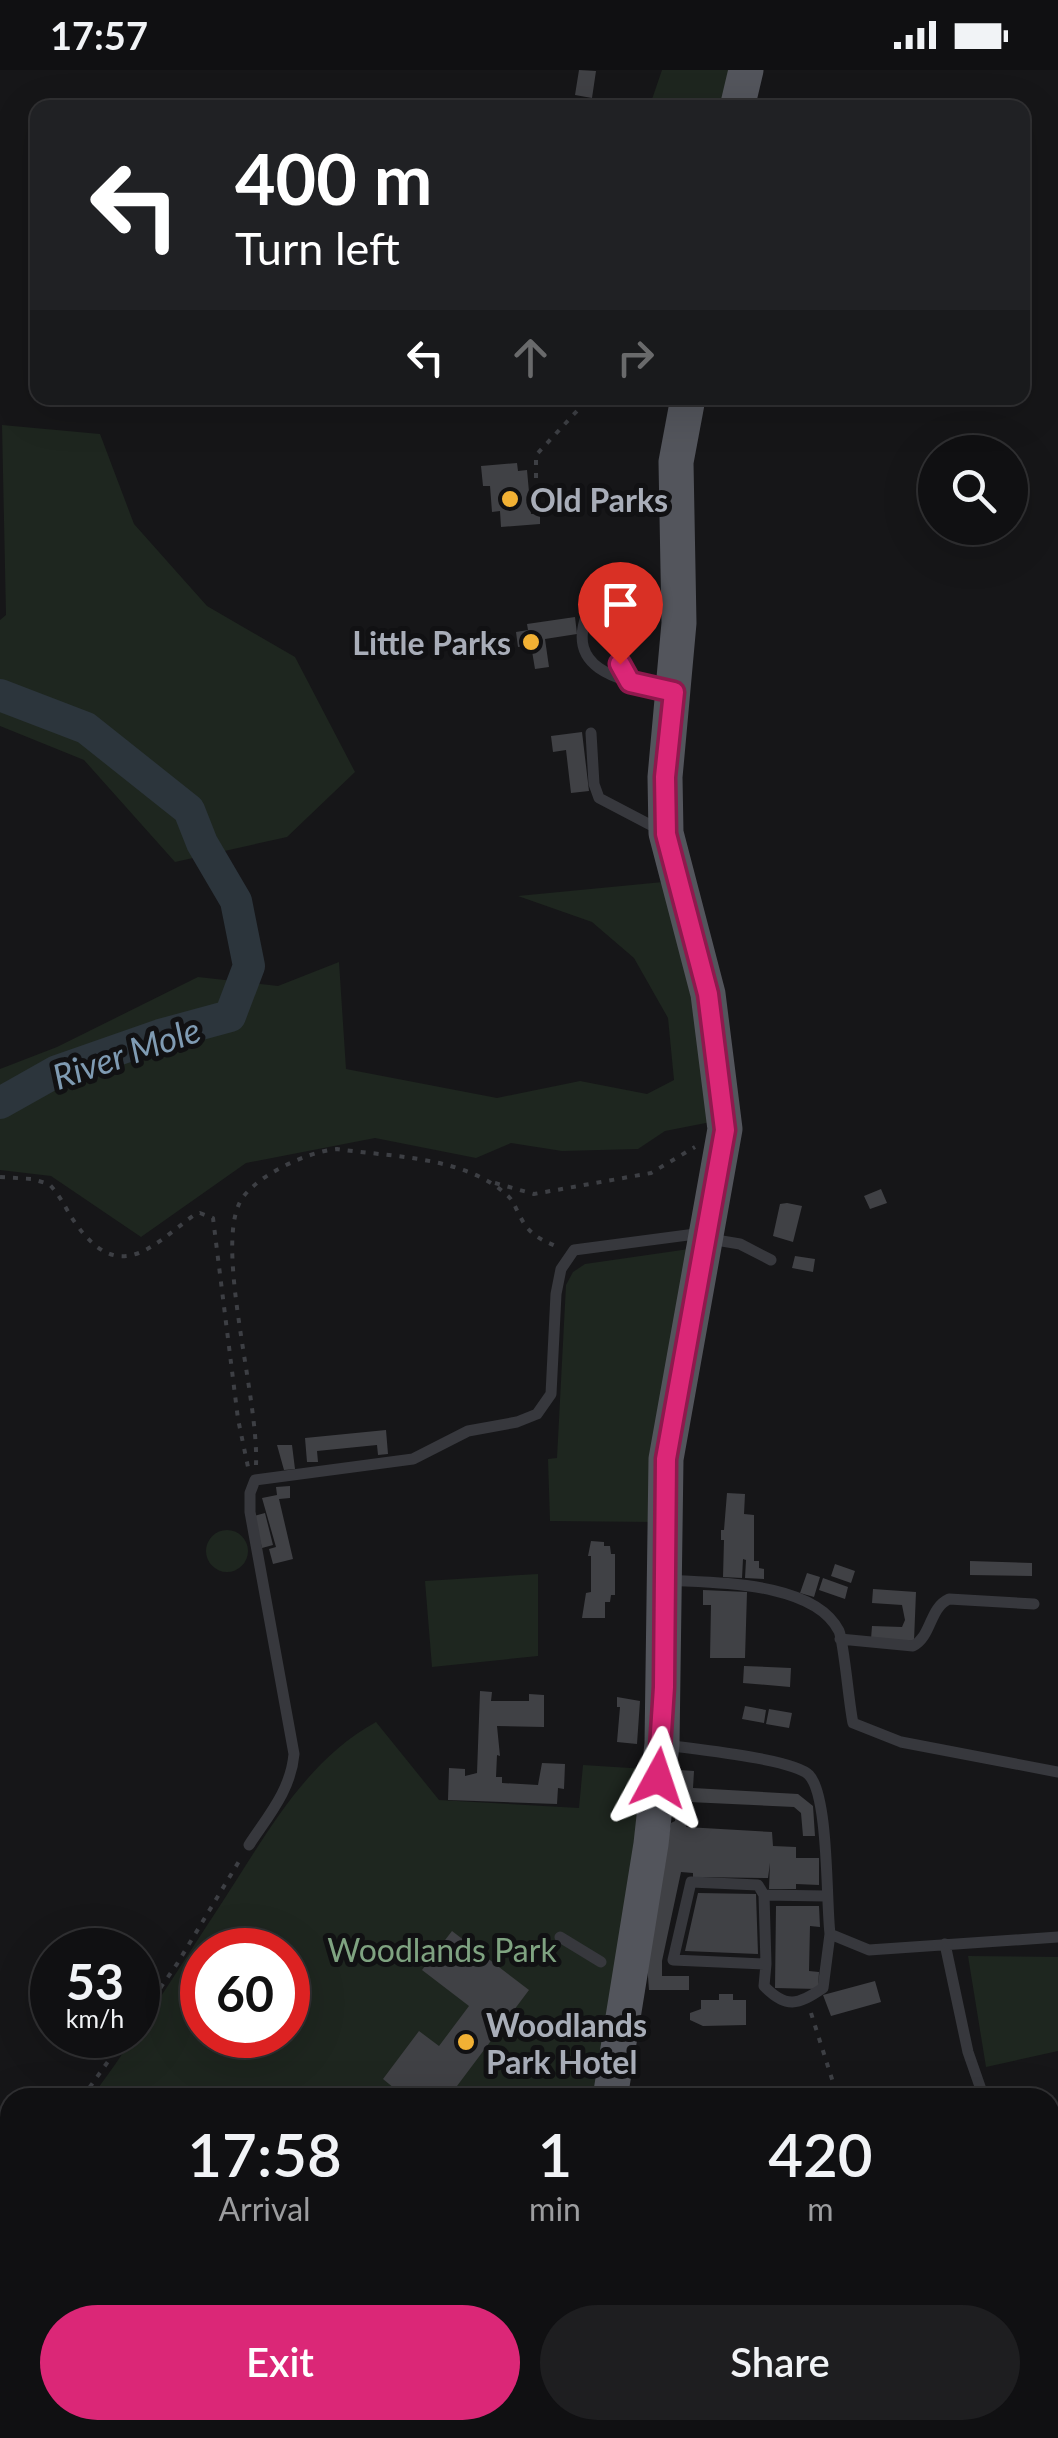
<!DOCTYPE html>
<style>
:root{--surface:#101012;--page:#1e1e20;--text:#f1f3f6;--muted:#9c9d9f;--line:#303032;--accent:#db2777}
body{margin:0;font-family:Lato,sans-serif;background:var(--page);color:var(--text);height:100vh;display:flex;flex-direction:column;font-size:38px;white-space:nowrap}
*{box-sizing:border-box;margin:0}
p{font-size:32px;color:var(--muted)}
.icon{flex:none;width:55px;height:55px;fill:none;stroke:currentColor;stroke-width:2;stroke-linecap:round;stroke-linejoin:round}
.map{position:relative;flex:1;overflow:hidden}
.panel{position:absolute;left:0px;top:2018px;width:1060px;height:352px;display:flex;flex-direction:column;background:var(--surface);border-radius:30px 30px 0 0;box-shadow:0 10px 40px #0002,0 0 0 2px var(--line)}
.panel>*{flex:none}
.top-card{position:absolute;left:30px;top:30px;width:1000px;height:305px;border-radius:20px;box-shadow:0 10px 40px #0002,0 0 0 2px var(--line);background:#202124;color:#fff;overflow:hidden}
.tools{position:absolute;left:918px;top:365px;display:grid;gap:20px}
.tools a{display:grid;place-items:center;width:110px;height:110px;border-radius:50%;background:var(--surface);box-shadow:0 10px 40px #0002,0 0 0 2px var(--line);font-size:50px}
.speed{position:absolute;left:30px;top:1858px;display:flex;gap:20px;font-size:50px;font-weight:700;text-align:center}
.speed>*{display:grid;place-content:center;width:130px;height:130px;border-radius:50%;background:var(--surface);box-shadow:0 10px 40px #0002,0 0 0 2px var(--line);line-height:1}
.speed small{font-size:25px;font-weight:400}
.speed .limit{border:15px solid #d22;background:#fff;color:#111}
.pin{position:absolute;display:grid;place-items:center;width:85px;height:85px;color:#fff;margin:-102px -42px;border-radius:50% 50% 50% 0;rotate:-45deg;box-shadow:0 0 10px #0007}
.pin .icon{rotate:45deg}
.me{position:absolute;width:110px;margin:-55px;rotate:5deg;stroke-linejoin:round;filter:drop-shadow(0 0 8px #0008)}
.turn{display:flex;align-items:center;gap:35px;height:210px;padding:0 40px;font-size:45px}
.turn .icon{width:130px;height:130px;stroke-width:2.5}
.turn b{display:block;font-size:70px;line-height:85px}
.lanes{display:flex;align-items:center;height:95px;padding:0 40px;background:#0003;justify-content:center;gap:50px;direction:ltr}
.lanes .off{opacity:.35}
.eta{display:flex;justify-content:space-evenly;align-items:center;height:170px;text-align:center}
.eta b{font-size:60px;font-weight:600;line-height:70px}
.action{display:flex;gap:20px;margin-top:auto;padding:20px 40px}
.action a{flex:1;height:115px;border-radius:60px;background:var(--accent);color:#fff;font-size:40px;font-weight:600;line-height:115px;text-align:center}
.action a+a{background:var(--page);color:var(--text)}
.status{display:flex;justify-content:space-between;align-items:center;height:70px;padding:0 50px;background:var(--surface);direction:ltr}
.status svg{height:28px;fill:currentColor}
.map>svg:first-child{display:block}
.green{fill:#1e261f;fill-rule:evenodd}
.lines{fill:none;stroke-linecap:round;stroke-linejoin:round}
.river{stroke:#2c353c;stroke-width:32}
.building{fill:#404145}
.path{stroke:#3d3f44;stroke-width:4;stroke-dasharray:5 8;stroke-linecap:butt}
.lane{stroke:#37383d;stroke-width:11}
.primary{stroke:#53555c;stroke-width:35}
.route-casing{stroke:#8e194d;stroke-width:25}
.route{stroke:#db2777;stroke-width:18}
.poi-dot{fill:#f2b134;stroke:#111113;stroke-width:4}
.labels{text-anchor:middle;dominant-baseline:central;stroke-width:10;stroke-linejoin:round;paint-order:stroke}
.poi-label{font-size:32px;font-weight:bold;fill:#a8adb8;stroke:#111113;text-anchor:start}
.park-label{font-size:32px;fill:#7fa381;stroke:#111113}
.water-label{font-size:35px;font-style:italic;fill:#7f9bb3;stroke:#111113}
</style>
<div class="status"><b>17:57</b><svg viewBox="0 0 49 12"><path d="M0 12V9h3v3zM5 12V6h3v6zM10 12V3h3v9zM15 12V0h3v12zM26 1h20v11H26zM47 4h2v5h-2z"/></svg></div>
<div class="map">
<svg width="1058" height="2368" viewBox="0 0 1058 2368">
<rect width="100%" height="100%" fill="#161618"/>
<!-- green -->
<path class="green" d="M 662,0 L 735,0 L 727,37 L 649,38 Z
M 2,355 L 100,364 L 134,454 L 207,536 L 295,587 L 355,702 L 287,767 L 175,792 L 84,690 L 0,656 L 0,550 L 6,545 Z
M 663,812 L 690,923 L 716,1051 L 665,1061 L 638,1079 L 562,1081 L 511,1073 L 476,1088 L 375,1068 L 246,1093 L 141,1167 L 51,1106 L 0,1100 L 0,999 L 57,977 L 198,907 L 278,916 L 339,892 L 346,999 L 497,1028 L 580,1011 L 647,1024 L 674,1010 L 668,948 L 634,888 L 592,852 L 518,826 Z
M 696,1178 L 655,1452 L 550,1451 L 548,1389 L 557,1388 L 566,1215 L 573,1202 L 585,1194 Z
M206 1481a21 21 0 1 1 42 0a21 21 0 1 1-42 0Z
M 538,1504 L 538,1586 L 432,1597 L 425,1511 Z
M 376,1652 L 439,1730 L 579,1738 L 583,1695 L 646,1699 L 596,2027 L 91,2028 C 138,1964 179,1898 223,1831 C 267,1764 304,1692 376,1652 ZM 202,1880 L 288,1880 L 288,1965 L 202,1965 Z
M 968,1886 L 1058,1887 L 1058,1981 L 986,1997 Z
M 10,2151 L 10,2360 L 365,2360 L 357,2368 L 0,2368 L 0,2163 Z
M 810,2360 L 945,2360 L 945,2368 L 804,2368 Z"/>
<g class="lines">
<!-- river -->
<path class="river" d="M 0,625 L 86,658 L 189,740 L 202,773 L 236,831 L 249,896 L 230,946 L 160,965 L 57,1001 L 0,1033"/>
</g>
<!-- building -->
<path class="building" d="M 579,0 L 596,1 L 592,28 L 575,25 Z
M 517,393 L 518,401 L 527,400 L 531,444 L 540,444 L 540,454 L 501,457 L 500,441 L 492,442 L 490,416 L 483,416 L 481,396 Z
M 575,547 L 577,564 L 545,569 L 549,597 L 535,599 L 531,575 L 518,577 L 516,562 L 528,560 L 527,554 Z
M 582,662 L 589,721 L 571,723 L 566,680 L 553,682 L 551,666 Z
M 881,1119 L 887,1133 L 870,1139 L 864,1126 Z
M 787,1133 L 802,1136 L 793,1172 L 773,1166 L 780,1134 Z
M 795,1186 L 815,1189 L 813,1202 L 792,1198 Z
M 386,1360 L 388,1384 L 378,1385 L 377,1375 L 317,1381 L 318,1392 L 307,1392 L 305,1368 Z
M 277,1375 L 292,1375 L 295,1399 L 284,1400 Z
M 290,1416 L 290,1428 L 279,1429 L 293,1489 L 273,1494 L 269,1479 L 276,1477 L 262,1428 L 277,1425 L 276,1417 Z
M 727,1423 L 745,1424 L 744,1444 L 754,1445 L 754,1491 L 759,1491 L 759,1498 L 764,1499 L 764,1509 L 745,1508 L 746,1490 L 743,1489 L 742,1508 L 723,1507 L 724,1470 L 721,1470 L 721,1460 L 724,1460 Z
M 265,1443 L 273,1475 L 262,1478 L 254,1446 Z
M 591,1471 L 604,1472 L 604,1476 L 610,1476 L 611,1484 L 615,1484 L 615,1525 L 611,1525 L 610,1532 L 605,1532 L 605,1548 L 582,1548 L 586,1523 L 591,1522 L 591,1486 L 588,1486 Z
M 970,1491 L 1032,1493 L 1032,1506 L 970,1505 Z
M 835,1494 L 855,1501 L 851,1513 L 831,1506 Z
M 807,1503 L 820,1507 L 814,1527 L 800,1523 Z
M 823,1508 L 848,1517 L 845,1529 L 819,1520 Z
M 873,1519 L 916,1522 L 914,1571 L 871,1569 L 872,1556 L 902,1557 L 905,1550 L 902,1535 L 872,1533 Z
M 703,1520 L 747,1522 L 745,1588 L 710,1588 L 711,1535 L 703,1535 Z
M 744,1596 L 791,1598 L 790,1617 L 743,1613 Z
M 480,1621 L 492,1622 L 491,1631 L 529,1631 L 529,1624 L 544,1625 L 544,1657 L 497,1656 L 500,1686 L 497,1685 L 496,1707 L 502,1707 L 502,1713 L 538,1715 L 542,1693 L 565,1694 L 564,1719 L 558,1718 L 557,1734 L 448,1730 L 449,1698 L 465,1699 L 465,1706 L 477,1703 Z
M 617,1627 L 640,1631 L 637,1674 L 617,1672 L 620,1637 L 617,1637 Z
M 745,1636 L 766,1640 L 764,1653 L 742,1649 Z
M 769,1639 L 792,1643 L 789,1658 L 766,1654 Z
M 679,1700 L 694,1701 L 693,1718 L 798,1724 L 813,1736 L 815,1766 L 803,1766 L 801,1743 L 794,1737 L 689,1732 L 686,1757 L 772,1762 L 773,1776 L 796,1777 L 796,1788 L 819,1788 L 819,1815 L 796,1814 L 796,1819 L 769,1819 L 770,1793 L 768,1808 L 693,1807 L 693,1803 L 681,1802 L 662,1891 L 662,1906 L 689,1906 L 689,1920 L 649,1920 L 647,1894 L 655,1838 L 671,1753 L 675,1751 Z
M 698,1823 L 756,1824 L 758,1884 L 685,1881 Z
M 776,1836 L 819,1836 L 820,1857 L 810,1856 L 809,1901 L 819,1902 L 818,1919 L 775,1918 Z
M 452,1861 L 529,1920 L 448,2028 L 406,2028 L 383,2009 L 419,1961 L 439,1976 L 469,1936 L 422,1900 Z
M 875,1911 L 881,1932 L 831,1946 L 823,1925 Z
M 719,1924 L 733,1924 L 733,1930 L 746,1930 L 746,1955 L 703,1956 L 690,1950 L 690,1943 L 701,1939 L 701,1930 L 719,1930 Z"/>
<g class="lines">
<!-- path -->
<path class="path" d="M 536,421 L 536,385 L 589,328
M 0,1107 L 32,1109 L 49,1114 C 61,1126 66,1140 76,1154 C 119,1214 150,1178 194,1145 L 200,1143 L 213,1148 L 238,1349 L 248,1397
M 495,1113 L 534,1124 L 651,1103 L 695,1077
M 256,1395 C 259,1329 216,1185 239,1134 C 251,1107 309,1081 337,1079 C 391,1087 464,1086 507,1125 C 513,1130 515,1137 519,1144 C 528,1164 539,1169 558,1177
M 811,1943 L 838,2028
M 138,1950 L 177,1894 L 241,1788
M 82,2028 L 127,1965
M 0,2071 L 10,2073
M 0,2153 L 10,2139"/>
<!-- lane -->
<path class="lane" d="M 630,612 C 617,588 620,566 602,545 L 587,544 C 564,604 628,611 670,621
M 591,663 L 594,714 L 599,728 L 662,761
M 710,1169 L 740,1174 L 771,1190
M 667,1510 C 714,1513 814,1511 839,1561 C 844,1573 849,1635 853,1653 L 901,1672 L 1058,1702
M 840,1569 L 913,1576 C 932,1566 929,1538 949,1529 L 1034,1534
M 666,1675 C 693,1679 794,1689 809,1705 C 829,1726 826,1831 830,1864 L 869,1880 L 1058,1867
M 249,1775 C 268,1746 291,1720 294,1684 L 250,1442 L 250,1423 L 255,1410 L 413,1389 L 468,1361 L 517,1352 L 537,1344 L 551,1324 L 556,1224 L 561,1199 L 574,1180 L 703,1163
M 764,1825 L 758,1815 L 691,1812 L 673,1890 L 766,1894 L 764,1916 C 786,1939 798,1935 823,1918 L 830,1864
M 560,1867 L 601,1892
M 945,1874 L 968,1982 L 984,2028
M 766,1894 L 764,1825 L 825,1826
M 1050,2118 L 1058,2118"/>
<!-- primary -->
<path class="primary" d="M 737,38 L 746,0
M 610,2028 L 651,1774 L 662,1674 L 666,1389 L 725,1059 L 708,924 L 666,763 L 665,707 L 679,553 L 676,392 L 688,328
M 372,2368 L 380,2360"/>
</g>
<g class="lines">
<defs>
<path id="route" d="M 620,594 L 630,612 L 674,622 L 665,707 L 666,764 L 708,924 L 725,1060 L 666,1389 L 664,1617 L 658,1708"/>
</defs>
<!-- route casing -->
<use href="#route" class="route-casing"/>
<!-- route -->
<use href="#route" class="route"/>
</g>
<!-- markers -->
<g class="poi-dot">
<circle cx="510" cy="429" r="10"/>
<circle cx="531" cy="572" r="10"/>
<circle cx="466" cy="1972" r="10"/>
</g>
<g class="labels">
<!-- poi labels -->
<g class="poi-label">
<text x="530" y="429">Old Parks</text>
<text x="511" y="572" text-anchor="end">Little Parks</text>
<text x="486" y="1954">Woodlands<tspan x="486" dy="37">Park Hotel</tspan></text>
</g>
<!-- park labels -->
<g class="park-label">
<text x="442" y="1879">Woodlands Park</text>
</g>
<!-- water labels -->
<g class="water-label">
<text transform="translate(126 982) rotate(-19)">River Mole</text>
</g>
</g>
</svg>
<div class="tools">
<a><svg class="icon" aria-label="search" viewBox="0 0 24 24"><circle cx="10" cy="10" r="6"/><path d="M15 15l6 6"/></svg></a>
</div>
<div class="speed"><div>53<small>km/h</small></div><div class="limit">60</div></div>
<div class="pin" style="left:620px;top:594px;background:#d93025"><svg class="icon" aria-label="arrive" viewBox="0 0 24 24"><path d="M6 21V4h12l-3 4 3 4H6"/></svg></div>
<svg class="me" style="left:658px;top:1708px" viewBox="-20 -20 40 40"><path d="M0-17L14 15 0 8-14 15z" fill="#db2777" stroke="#fff" stroke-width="4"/></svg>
<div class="top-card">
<div class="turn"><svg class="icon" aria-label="left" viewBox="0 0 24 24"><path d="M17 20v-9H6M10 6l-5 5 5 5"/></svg><div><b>400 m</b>Turn left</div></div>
<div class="lanes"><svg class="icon" aria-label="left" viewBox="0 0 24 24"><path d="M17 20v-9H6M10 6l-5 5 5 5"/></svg><svg class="icon off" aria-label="ahead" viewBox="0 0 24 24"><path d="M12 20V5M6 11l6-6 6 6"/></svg><svg class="icon off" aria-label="right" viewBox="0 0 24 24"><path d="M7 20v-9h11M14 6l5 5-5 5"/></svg></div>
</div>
<section class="panel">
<div class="eta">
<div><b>17:58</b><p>Arrival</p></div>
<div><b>1</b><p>min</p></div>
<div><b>420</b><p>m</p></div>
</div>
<div class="action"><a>Exit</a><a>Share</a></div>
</section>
</div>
